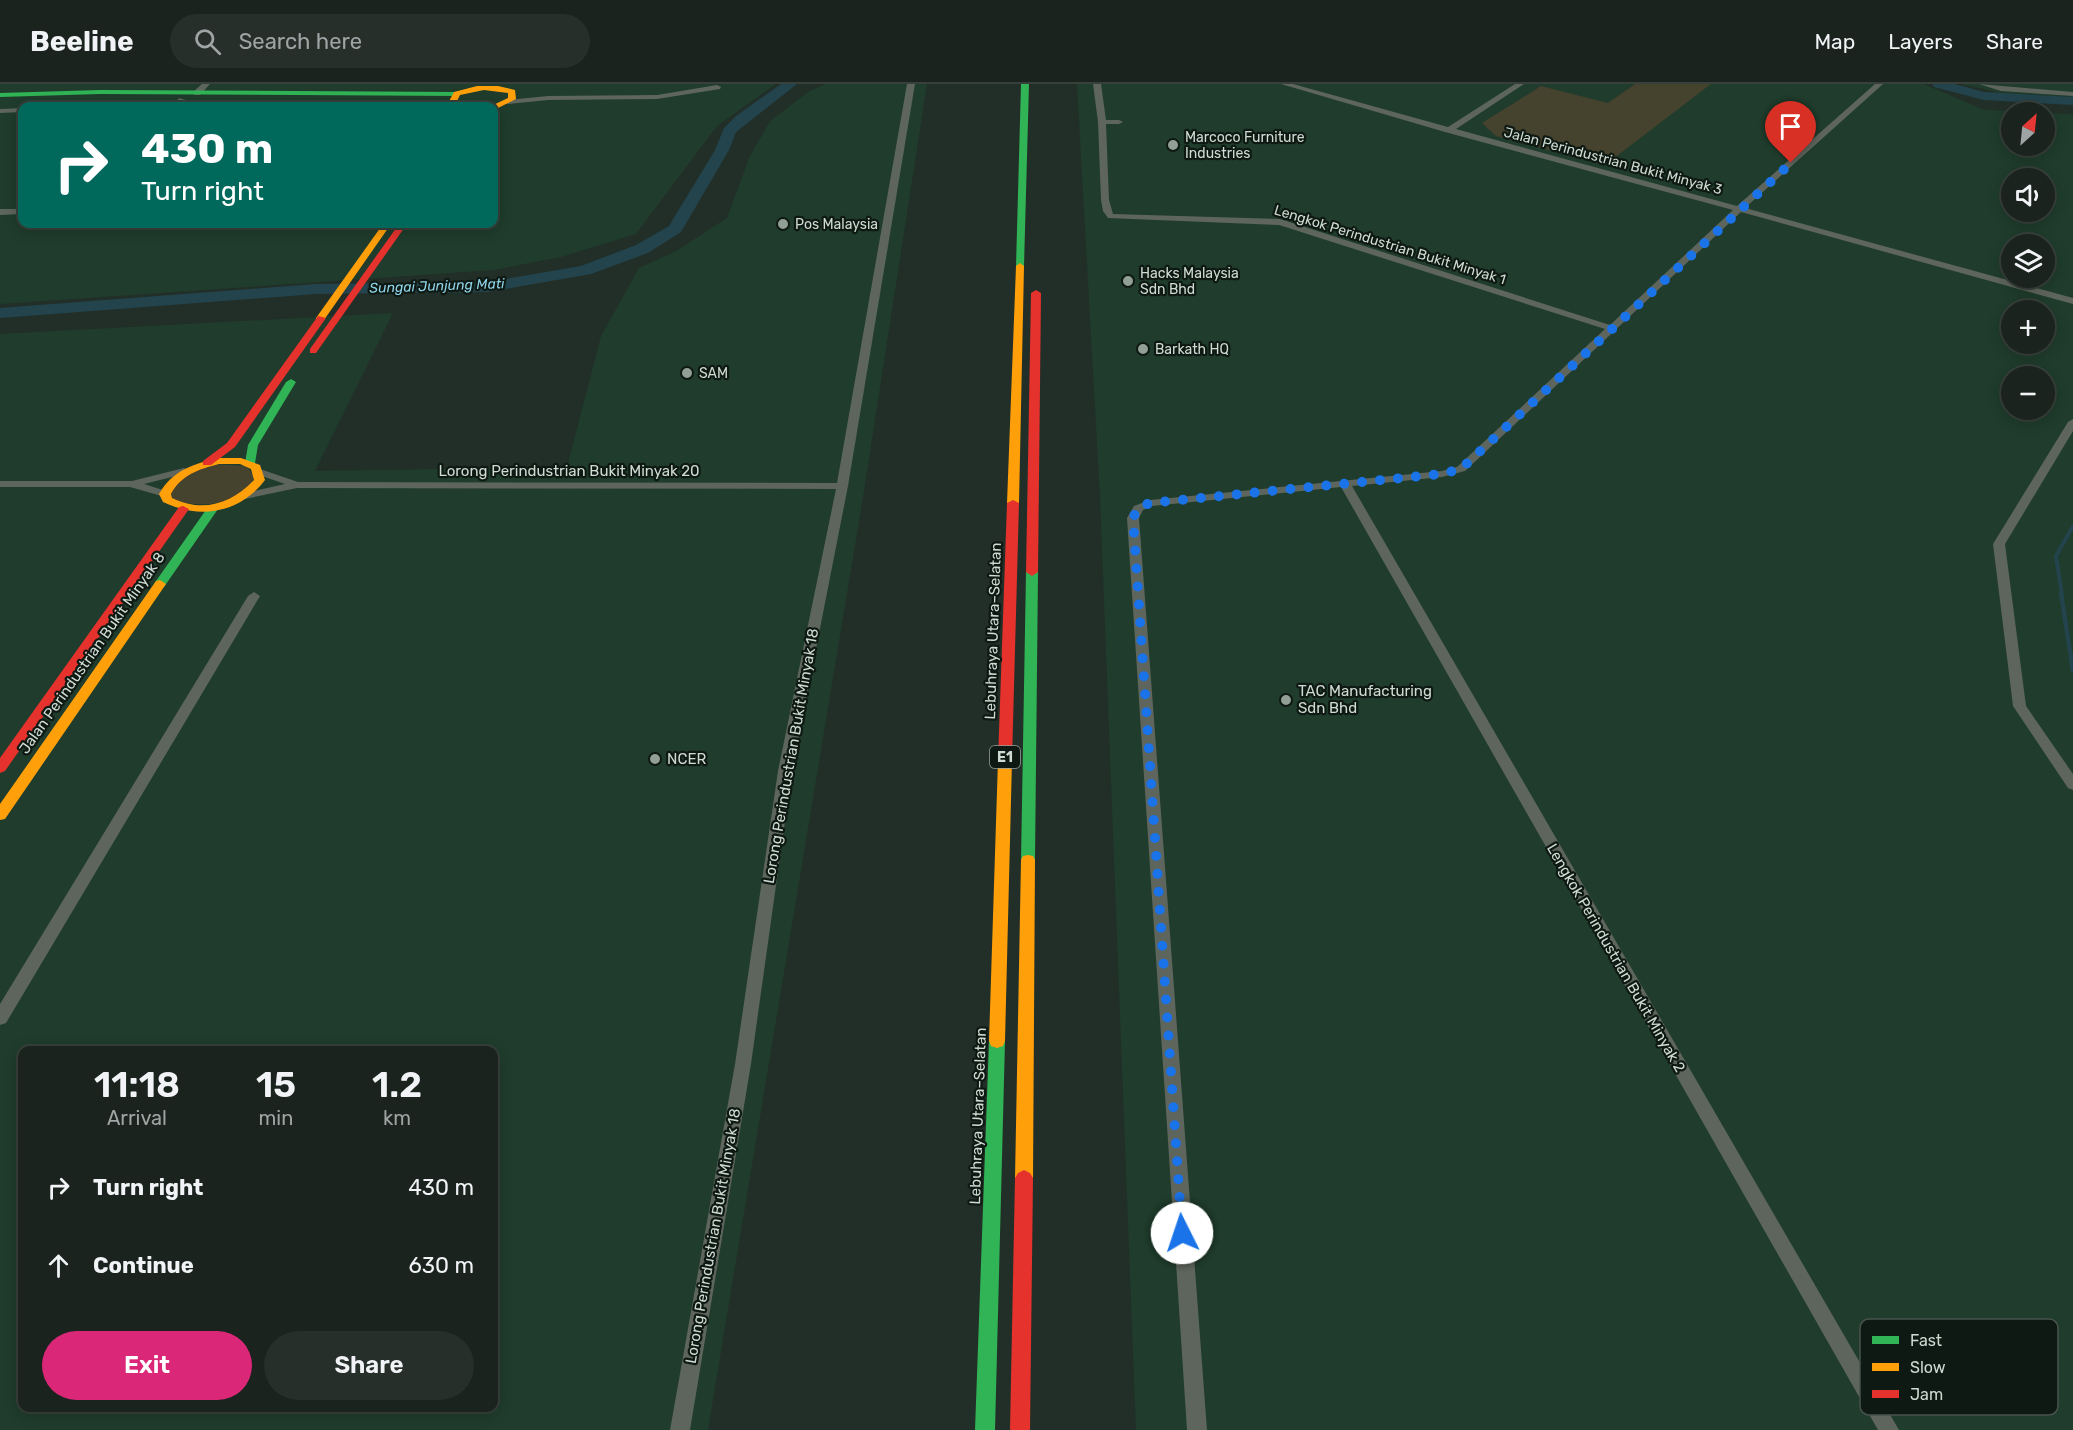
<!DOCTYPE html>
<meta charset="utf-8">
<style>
:root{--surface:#1a231e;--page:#272f2b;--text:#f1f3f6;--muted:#9fa4a4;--line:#38403c;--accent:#db2777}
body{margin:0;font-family:Rubik,sans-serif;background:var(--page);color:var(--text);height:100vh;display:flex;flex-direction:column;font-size:22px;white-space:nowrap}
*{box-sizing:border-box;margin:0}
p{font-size:20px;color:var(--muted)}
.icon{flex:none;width:33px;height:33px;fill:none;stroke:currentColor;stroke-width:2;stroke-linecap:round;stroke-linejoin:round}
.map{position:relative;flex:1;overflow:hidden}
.sheet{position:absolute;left:18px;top:962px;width:480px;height:366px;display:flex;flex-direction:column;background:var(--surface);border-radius:12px;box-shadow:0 3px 15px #0003,0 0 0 2px var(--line)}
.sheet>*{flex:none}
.guide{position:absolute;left:18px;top:18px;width:480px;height:126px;border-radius:12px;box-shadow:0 3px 15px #0003,0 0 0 2px var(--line);background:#00695c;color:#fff;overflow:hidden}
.needle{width:39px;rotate:27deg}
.fabs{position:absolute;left:2001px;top:18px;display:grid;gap:12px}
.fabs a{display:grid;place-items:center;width:54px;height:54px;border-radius:50%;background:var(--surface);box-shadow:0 3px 15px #0003,0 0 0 2px var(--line);font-size:30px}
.pin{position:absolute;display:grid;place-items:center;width:51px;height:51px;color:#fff;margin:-62px -26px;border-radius:50% 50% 50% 0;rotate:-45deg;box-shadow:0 0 6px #0007}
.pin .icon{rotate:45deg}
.me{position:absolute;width:66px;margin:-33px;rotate:356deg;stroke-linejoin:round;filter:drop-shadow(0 0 4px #0008)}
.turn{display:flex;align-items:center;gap:21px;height:126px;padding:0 24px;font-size:27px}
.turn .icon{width:78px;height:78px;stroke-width:2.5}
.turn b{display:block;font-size:42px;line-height:51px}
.eta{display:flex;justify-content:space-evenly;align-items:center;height:102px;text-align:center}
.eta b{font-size:36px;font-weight:600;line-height:42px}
.action{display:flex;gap:12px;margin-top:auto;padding:12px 24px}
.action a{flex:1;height:69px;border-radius:36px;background:var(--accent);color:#fff;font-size:24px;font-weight:600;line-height:69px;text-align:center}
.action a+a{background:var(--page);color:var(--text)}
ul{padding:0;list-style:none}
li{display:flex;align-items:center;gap:18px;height:78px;padding:0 24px}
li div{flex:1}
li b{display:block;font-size:22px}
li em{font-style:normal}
header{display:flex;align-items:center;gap:36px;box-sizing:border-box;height:84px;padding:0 30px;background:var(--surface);border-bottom:2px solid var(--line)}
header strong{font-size:28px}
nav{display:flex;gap:33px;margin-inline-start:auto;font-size:21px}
.search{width:420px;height:54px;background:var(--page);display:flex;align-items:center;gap:15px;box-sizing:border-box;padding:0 21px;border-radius:33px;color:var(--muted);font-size:22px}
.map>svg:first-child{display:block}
.built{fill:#1f3c2c;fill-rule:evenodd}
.green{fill:#45422d}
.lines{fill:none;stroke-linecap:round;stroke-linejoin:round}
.stream-far1{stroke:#23444d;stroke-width:4}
.stream{stroke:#23444d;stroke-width:4.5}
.river{fill:#23444d;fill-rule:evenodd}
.street{fill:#5e655c;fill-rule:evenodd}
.fast{fill:#30b455;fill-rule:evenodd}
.slow{fill:#ff9f0a;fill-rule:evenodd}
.jam{fill:#e5322d;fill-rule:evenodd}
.route{stroke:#1a73e8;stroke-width:10;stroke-dasharray:0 18}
.poi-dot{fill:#929f97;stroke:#0f1913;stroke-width:2}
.labels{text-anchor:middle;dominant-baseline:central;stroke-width:4.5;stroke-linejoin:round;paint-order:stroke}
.far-poi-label{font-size:14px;fill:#cedbd3;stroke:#0f1913;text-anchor:start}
.far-street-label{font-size:14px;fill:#cedbd3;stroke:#0f1913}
.far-water-label{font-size:14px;font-style:italic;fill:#90d5ea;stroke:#0f1913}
.shield{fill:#0f1913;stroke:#95a199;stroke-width:1.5}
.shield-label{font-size:14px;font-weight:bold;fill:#cedbd3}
.street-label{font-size:15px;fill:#cedbd3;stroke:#0f1913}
.poi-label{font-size:15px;fill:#cedbd3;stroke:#0f1913;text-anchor:start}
.key{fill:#0f1913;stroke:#48534d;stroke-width:1.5}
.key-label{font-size:16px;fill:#cedbd3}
</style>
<header>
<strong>Beeline</strong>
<div class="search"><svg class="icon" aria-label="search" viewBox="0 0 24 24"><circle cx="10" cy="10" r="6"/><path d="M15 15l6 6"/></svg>Search here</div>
<nav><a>Map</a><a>Layers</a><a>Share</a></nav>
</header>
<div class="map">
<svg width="2073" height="1346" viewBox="0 0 2073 1346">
<rect width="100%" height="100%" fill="#222f28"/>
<!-- built -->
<path class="built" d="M 0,0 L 776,0 L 717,42 L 636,150 L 561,173 L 494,186 L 0,220 ZM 22,22 L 494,22 L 494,140 L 22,140 Z
M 825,0 L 927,0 L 864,407 L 708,1346 L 0,1346 L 0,250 L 393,229 L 315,387 L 567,383 L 601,252 L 639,184 L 676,167 L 727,134 L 750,72 L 770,37 L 808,8 ZM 22,966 L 494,966 L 494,1323 L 22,1323 Z
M 1077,0 L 1924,0 L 1984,26 L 2041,28 L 2012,28 L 2012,62 L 2044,62 L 2045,29 L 2073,30 L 2073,1346 L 1136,1346 L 1100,413 ZM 2012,94 L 2044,94 L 2044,128 L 2012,128 ZM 2012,160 L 2044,160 L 2044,194 L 2012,194 ZM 2012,226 L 2044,226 L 2044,260 L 2012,260 ZM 2012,292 L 2044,292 L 2044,326 L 2012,326 Z
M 1960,0 L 2073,0 L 2073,13 L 2001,9 Z"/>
<!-- green -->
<path class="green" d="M 1635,0 L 1711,0 L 1605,81 L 1496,52 L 1482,39 L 1541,2 L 1608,19 Z
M 211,380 L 246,382 L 255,393 C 236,424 206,422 174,418 L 170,405 L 175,397 Z"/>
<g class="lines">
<!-- stream-far1 -->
<path class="stream-far1" d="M 2062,511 L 2056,472 L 2073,442"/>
<!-- stream -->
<path class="stream" d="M 2061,509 L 2073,587"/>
<!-- river -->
<path class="river" d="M 781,0 L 797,0 L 736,48 L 729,66 L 681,148 L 648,169 L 591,190 L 488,208 L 316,210 L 0,234 L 0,224 L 316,200 L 488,198 L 581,182 L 636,161 L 669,142 L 715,66 L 724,44 L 736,32 Z
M 1932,0 L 1955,0 L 1984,8 L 2073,13 L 2073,21 L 1984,16 L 1934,3 Z"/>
<!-- street -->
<path class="street" d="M 202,0 L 210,0 L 200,11 L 194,11 L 194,7 Z
M 907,0 L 915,0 L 848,402 L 792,687 L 751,980 L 690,1346 L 670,1346 L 735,980 L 778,687 L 836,405 L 297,404 L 245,415 L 239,412 L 241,410 L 285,400 L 256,390 L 256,386 L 260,385 L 298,398 L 837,399 Z
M 1093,0 L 1101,0 L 1106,36 L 1119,36 L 1123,38 L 1119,40 L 1106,40 L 1109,116 L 1113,130 L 1280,135 L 1610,241 L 1733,126 L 1445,48 L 1281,0 L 1293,0 L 1448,43 L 1515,0 L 1524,0 L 1456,45 L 1737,122 L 1875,0 L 1883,0 L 1745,124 L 2073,214 L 2073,220 L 1741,128 L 1465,387 L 1442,393 L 1352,402 L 1899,1346 L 1878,1346 L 1341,403 L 1152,422 L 1143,426 L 1139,434 L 1207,1346 L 1187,1346 L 1127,434 L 1134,422 L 1150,416 L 1442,387 L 1457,383 L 1605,245 L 1279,141 L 1108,134 L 1103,127 L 1101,116 L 1098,38 Z
M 1979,0 L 2073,8 L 2073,12 L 2001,7 Z
M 717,1 L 721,3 L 720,5 L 657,15 L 548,16 L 508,20 L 504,18 L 508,16 L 548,12 L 657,11 Z
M 179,14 L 186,16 L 180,22 L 173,22 Z
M 22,24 L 22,28 L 0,29 L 0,25 Z
M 0,125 L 22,125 L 22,130 L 0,131 Z
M 2073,335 L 2073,347 L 2005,460 L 2026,622 L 2073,690 L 2073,706 L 2068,704 L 2013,622 L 1993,460 L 2068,338 Z
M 184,384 L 189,387 L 188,389 L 144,400 L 169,408 L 169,412 L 165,413 L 130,403 L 0,403 L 0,397 L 132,397 Z
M 254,508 L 260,512 L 6,939 L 0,941 L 0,920 L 248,512 Z"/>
<!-- fast -->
<path class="fast" d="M 1021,0 L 1029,0 L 1024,182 L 1020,185 L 1016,182 Z
M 100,6 L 457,8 L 461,10 L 457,12 L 100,10 L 0,13 L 0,9 Z
M 291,295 L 296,298 L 258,361 L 255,379 L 254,381 L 246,381 L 245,379 L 248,361 L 286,298 Z
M 212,422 L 218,425 L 164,503 L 156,503 L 154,500 L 156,497 L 208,423 Z
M 1032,484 L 1038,488 L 1035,776 L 1033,780 L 1023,780 L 1021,776 L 1026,488 Z
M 997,950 L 1003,952 L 1005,957 L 995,1346 L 975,1346 L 989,957 L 991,952 Z"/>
<!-- slow -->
<path class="slow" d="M 477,2 L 498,2 L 515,6 L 516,15 L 494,26 L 494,22 L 491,22 L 508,14 L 508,9 L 484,6 L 460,11 L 455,21 L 448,19 L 454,8 Z
M 383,140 L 391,140 L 324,236 L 318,236 L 316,234 Z
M 1020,179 L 1024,182 L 1019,419 L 1013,422 L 1007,419 L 1016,182 Z
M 219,374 L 241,374 L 260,381 L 265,396 C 240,429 200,436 163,418 L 159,410 C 173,386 193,380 219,374 ZM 219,380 L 240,380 L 251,385 L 254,396 C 231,420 203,429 172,414 L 171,410 C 181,391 199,385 219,380 Z
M 160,496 L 166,500 L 5,735 L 0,736 L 0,720 L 156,497 Z
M 1005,671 L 1012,676 L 1005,957 L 1003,962 L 997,964 L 991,962 L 989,957 L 998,676 Z
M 1028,771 L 1033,772 L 1035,776 L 1033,1094 L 1030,1099 L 1024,1102 L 1018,1099 L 1015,1094 L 1021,776 L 1023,772 Z"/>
<!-- jam -->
<path class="jam" d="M 399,140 L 407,140 L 316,269 L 310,269 L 310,265 Z
M 1036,206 L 1041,209 L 1038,488 L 1032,492 L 1026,488 L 1031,209 Z
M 318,232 L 326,234 L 235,363 L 211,381 L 203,381 L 203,377 L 227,359 Z
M 1013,416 L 1019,419 L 1012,676 L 1005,681 L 998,676 L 1007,419 Z
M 183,422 L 189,425 L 5,687 L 0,689 L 0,674 L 179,423 Z
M 1024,1086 L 1030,1089 L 1033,1094 L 1030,1346 L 1010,1346 L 1015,1094 L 1018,1089 Z"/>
</g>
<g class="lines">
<!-- route -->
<path class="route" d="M 1182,1149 L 1133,434 L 1138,424 L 1150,419 L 1442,390 L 1461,385 L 1791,79"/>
</g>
<!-- markers -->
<g class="poi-dot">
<circle cx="1173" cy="61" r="6"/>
<circle cx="783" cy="140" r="6"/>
<circle cx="1128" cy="197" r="6"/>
<circle cx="1143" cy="265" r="6"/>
<circle cx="687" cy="289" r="6"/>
<circle cx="1286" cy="616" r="6"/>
<circle cx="655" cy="675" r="6"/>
</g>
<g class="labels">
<!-- far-poi labels -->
<g class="far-poi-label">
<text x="1185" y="53">Marcoco Furniture<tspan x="1185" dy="16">Industries</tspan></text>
<text x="795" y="140">Pos Malaysia</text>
<text x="1140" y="189">Hacks Malaysia<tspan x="1140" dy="16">Sdn Bhd</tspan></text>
<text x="1155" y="265">Barkath HQ</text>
<text x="699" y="289">SAM</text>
</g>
<!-- far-street labels -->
<g class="far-street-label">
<text transform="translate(1613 77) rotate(15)">Jalan Perindustrian Bukit Minyak 3</text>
<text transform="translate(1390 161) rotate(17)">Lengkok Perindustrian Bukit Minyak 1</text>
</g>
<!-- far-water labels -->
<g class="far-water-label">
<text transform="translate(437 202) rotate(-2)">Sungai Junjung Mati</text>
</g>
<!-- shield labels -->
<rect class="shield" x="990" y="662" width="30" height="22" rx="4.5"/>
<g class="shield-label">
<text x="1005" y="673">E1</text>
</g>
<!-- street labels -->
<g class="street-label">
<text x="569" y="387">Lorong Perindustrian Bukit Minyak 20</text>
<text transform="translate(993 547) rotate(-88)">Lebuhraya Utara–Selatan</text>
<text transform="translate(92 569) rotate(-55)">Jalan Perindustrian Bukit Minyak 8</text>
<text transform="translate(791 672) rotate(-80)">Lorong Perindustrian Bukit Minyak 18</text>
<text transform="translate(1616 874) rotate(60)">Lengkok Perindustrian Bukit Minyak 2</text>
<text transform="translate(978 1032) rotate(-88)">Lebuhraya Utara–Selatan</text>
<text transform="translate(713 1152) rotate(-80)">Lorong Perindustrian Bukit Minyak 18</text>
</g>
<!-- poi labels -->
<g class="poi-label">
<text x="1298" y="607">TAC Manufacturing<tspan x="1298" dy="17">Sdn Bhd</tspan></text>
<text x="667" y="675">NCER</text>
</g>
</g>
<!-- legend -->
<rect x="1860" y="1235" width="198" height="96" rx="9" class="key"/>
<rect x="1872" y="1252" width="27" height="8" fill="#30b455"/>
<rect x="1872" y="1279" width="27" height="8" fill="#ff9f0a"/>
<rect x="1872" y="1306" width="27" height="8" fill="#e5322d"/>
<g class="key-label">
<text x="1910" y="1262">Fast</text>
<text x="1910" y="1289">Slow</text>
<text x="1910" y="1316">Jam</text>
</g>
</svg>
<div class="fabs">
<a><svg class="needle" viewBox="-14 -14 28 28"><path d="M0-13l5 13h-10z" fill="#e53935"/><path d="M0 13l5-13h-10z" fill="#9fa4a4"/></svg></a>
<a><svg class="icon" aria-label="sound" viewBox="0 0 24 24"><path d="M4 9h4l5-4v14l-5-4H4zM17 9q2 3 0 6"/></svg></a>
<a><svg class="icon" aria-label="layers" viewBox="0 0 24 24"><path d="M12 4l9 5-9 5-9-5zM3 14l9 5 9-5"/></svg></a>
<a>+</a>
<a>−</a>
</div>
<div class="pin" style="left:1791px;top:79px;background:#d93025"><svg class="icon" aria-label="arrive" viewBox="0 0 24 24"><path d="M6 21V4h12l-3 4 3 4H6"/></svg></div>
<svg class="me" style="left:1182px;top:1149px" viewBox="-20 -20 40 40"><circle r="19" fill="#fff"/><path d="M0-13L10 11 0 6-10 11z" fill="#1a73e8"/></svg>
<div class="guide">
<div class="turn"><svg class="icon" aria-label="right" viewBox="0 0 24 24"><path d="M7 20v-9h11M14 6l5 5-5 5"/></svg><div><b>430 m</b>Turn right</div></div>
</div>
<section class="sheet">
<div class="eta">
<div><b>11:18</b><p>Arrival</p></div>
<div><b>15</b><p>min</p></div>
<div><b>1.2</b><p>km</p></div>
</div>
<ul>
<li><svg class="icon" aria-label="right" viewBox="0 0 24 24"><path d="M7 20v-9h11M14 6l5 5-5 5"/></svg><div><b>Turn right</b></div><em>430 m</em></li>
<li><svg class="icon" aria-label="ahead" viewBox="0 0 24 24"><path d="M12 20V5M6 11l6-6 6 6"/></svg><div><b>Continue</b></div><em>630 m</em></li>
</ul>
<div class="action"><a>Exit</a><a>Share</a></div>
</section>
</div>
